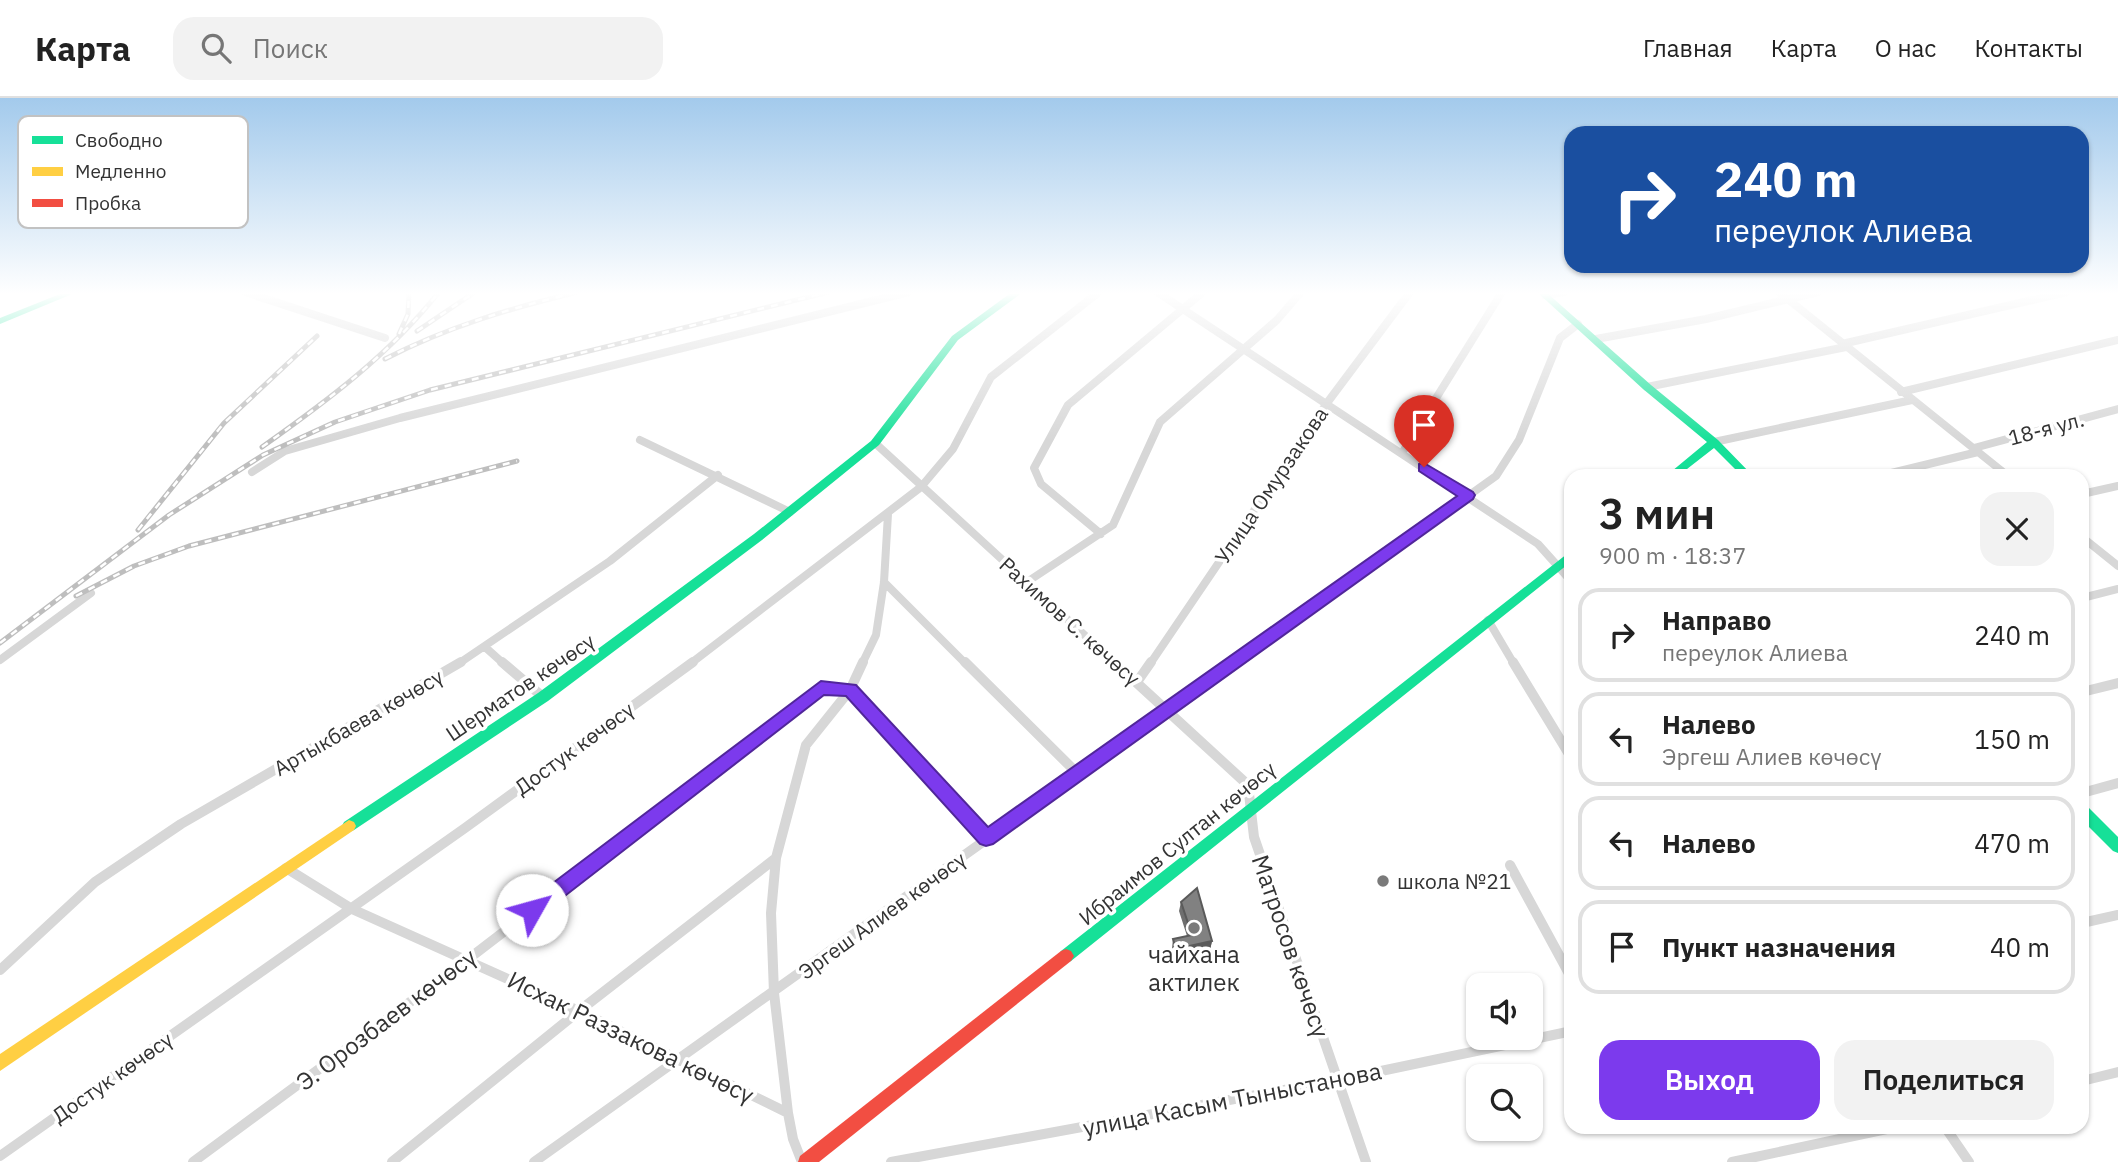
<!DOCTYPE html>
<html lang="ru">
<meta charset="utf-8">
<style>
:root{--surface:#fff;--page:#f2f2f2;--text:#222;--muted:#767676;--line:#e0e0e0;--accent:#7c3aed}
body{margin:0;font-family:"IBM Plex Sans",sans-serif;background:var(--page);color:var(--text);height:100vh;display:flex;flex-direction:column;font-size:26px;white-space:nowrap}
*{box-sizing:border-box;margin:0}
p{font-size:23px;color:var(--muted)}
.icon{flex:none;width:38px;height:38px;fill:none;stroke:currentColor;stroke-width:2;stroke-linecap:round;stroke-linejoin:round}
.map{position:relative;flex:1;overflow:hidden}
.sheet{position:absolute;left:1564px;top:371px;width:525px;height:665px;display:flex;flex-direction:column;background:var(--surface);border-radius:21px;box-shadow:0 2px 5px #0004}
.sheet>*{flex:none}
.top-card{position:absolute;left:1564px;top:28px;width:525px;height:147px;border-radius:21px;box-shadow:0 2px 5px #0004;background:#1a4fa0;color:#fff;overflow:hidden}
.buttons{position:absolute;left:1466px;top:875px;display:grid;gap:14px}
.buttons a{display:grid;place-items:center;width:77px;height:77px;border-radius:14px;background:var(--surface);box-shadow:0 2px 5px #0004;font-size:35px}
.pin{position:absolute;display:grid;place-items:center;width:60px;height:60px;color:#fff;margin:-72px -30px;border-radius:50% 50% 50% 0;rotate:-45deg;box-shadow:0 0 7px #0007}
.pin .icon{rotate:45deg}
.me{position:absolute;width:77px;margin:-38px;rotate:52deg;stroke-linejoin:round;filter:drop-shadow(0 0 5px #0008)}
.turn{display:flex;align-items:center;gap:24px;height:147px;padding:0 35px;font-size:32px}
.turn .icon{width:91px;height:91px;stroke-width:2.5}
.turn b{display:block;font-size:49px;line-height:60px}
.round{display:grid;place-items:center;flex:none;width:74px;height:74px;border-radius:21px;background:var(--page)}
.overview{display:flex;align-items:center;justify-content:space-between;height:119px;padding:0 35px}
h1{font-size:42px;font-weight:600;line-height:52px}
.action{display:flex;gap:14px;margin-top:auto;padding:14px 35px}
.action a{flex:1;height:80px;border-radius:21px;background:var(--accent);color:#fff;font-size:28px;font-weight:600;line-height:80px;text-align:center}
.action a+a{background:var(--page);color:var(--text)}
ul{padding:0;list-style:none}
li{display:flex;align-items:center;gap:21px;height:94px;margin:0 14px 10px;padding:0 21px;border:4px solid var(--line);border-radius:21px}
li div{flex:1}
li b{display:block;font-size:26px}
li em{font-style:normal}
header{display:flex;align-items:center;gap:42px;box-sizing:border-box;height:98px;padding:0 35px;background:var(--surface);border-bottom:2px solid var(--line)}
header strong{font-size:33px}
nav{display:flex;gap:38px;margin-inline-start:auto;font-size:24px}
.search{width:490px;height:63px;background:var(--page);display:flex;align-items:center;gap:18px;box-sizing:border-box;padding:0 24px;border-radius:21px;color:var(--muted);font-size:26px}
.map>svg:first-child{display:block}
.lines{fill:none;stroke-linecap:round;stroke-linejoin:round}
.street-far1{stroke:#d7d7d7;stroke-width:8}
.street{stroke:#d7d7d7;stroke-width:10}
.fast{fill:#16e098;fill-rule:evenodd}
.slow{fill:#ffcf43;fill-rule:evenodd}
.jam{fill:#f24e42;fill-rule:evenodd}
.rail-casing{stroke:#bebebe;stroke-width:5}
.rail{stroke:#fff;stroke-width:2.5;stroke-dasharray:7;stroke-linecap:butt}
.wall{fill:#6f6f6f}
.shaded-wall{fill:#5a5a5a}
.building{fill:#818181;stroke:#5a5a5a;stroke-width:2}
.route{fill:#7c3aed;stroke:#51269a;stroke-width:2}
.poi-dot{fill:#7a7a7a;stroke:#fff;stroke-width:2.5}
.labels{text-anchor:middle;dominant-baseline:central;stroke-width:7;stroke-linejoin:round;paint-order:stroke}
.street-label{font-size:21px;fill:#333;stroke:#fff}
.poi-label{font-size:21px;fill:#333;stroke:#fff;text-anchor:start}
.near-street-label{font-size:24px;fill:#333;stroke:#fff}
.near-poi-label{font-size:24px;fill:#333;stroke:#fff}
.key{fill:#fff;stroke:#c2c2c2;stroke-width:2}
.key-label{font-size:19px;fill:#333}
</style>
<header>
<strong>Карта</strong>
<div class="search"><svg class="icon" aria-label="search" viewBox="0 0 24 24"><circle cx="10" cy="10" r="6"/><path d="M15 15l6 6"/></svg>Поиск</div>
<nav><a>Главная</a><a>Карта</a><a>О нас</a><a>Контакты</a></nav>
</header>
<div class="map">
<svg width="2118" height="1064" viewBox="0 0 2118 1064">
<rect width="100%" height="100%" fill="#fff"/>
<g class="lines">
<!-- street-far1 -->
<path class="street-far1" d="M 245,194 L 385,240
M 1157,194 L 1538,446 L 1572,484
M 1779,194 L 2008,378
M 1545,197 L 1564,194
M 1596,241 L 1706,221 L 1818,194
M 1842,246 L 2067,194
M 1647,289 L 1846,249
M 1901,294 L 2118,242
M 640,342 L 790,414
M 1714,344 L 1912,302
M 875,345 L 1116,566
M 1974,350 L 2118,311
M 1402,355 L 1502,194
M 252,374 L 285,353 L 400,320 L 909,194
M 1879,378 L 1978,354
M 2082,396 L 2118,388
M 1101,436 L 1041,386 L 1034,370 L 1068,307 L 1203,194
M 2082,439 L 2118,468
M 884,484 L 966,566
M 1027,484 L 1113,427 L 1160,324 L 1277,222 L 1301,194
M 2082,500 L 2118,491
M 1488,522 L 1514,566
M 485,549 L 504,566
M 0,562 L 91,495
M 458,566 L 610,463 L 718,377
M 690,566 L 921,389 L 953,351 L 991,279 L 1099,194
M 862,566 L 876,537 L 884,484 L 888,416
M 1150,566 L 1327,305 L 1410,194
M 1233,566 L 1496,378 L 1519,342 L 1560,240 L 1578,226"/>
<!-- street -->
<path class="street" d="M 502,564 L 543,599
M 965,564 L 1079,677
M 1114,564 L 1248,687 L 1254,739 L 1366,1064
M 1513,564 L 1572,661
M 1137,584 L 1151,564
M 2082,594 L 2118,585
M 2082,695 L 2118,685
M 1510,767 L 1572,881
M 286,770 L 352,811 L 579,913 L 788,1015
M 2082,825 L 2118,817
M 0,872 L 95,784 L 181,726 L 461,564
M 2082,983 L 2118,974
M 1945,1029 L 1969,1064
M 0,1058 L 465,730 L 693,564
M 193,1064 L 467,862 L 821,590 L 850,592 L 986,740
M 392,1064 L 579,913 L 776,760
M 534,1064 L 1235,564
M 802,1064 L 793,1041 L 788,1015 L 774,895 L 771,815 L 776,760 L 806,647 L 850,592 L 863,564
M 891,1064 L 1338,982 L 1572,933
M 1732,1064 L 1896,1029"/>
<!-- fast -->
<path class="fast" d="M 65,194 L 77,194 L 0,226 L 0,220 Z
M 1012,194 L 1023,194 L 958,242 L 879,347 L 762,442 L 548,603 L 354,732 L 349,734 L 344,732 L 342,728 L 344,724 L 538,595 L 754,436 L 871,343 L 952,238 Z
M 1537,194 L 1546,194 L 1651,287 L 1718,342 L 1753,378 L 1742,378 L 1714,350 L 1678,378 L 1666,378 L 1707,344 L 1643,291 Z
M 1572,452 L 1572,463 L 1071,863 L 1066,865 L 1061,863 L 1058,858 L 1061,853 Z
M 2082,706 L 2087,708 L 2118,739 L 2118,755 L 2113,753 L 2082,722 Z"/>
<!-- slow -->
<path class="slow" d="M 349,722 L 354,724 L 356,728 L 354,732 L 0,973 L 0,956 Z"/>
<!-- jam -->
<path class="jam" d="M 1066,851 L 1071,853 L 1074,858 L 1071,863 L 819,1064 L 798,1064 L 800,1058 L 1061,853 Z"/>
<defs>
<path id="rail" d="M 417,233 L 475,194
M 399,236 L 408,216 L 409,194
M 385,261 C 447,229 511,210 578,194
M 262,349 C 327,303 389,257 439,194
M 138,432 L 224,325 L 317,238
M 76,498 L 134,468 L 189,448 L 517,363
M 0,545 L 169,417 L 263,357 L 335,324 L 430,292 L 829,194"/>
</defs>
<!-- rail casing -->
<use href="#rail" class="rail-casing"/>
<!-- rail -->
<use href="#rail" class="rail"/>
</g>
<!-- wall -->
<path class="wall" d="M 1181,804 L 1212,843 L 1210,852 L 1175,860 L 1172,850 L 1173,841 L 1187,838 L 1179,813 Z"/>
<!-- shaded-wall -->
<path class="shaded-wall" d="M 1212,843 L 1210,852 L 1175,860 L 1176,851 Z"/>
<!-- building -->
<path class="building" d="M 1197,790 L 1212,843 L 1176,851 L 1173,841 L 1192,837 L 1181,804 Z"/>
<!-- sky -->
<linearGradient id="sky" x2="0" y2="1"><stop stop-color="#a3caec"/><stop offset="0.57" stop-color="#fff"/><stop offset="1" stop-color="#fff" stop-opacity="0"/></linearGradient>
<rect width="2118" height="343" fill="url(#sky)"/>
<!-- route -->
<path class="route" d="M 1424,365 L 1473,394 L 1475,397 L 1473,401 L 993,746 L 986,748 L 980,746 L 846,598 L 824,597 L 539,818 L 532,821 L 525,818 L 523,812 L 525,806 L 821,583 L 856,587 L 988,729 L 1457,398 L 1419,373 L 1419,366 Z"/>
<!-- markers -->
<g class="poi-dot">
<circle cx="1383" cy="783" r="7"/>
<circle cx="1194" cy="830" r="7"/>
</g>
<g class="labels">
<!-- street labels -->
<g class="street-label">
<text transform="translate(2046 330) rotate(-15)">18-я ул.</text>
<text transform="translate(1271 387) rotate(-56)">Улица Омурзакова</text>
<text transform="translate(1070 523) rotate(42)">Рахимов С. көчөсү</text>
<text transform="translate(520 589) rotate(-34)">Шерматов көчөсү</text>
<text transform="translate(358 624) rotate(-30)">Артыкбаева көчөсү</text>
<text transform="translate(574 650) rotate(-36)">Достук көчөсү</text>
<text transform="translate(1177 745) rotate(-39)">Ибраимов Султан көчөсү</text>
<text transform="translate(882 817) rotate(-36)">Эргеш Алиев көчөсү</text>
<text transform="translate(112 979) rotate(-35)">Достук көчөсү</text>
</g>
<!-- poi labels -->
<g class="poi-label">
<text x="1397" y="783">школа №21</text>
</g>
<!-- near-street labels -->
<g class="near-street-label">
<text transform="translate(1291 848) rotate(71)">Матросов көчөсү</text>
<text transform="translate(386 921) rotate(-37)">Э. Орозбаев көчөсү</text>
<text transform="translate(631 939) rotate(26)">Исхак Раззакова көчөсү</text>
<text transform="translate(1232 1001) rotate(-11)">улица Касым Тыныстанова</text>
</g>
<!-- near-poi labels -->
<g class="near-poi-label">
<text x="1194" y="856">чайхана<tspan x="1194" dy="28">актилек</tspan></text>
</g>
</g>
<!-- legend -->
<rect x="18" y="18" width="230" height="112" rx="10" class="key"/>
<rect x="32" y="38" width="31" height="8" fill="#16e098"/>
<rect x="32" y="69" width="31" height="9" fill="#ffcf43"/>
<rect x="32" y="101" width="31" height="8" fill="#f24e42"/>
<g class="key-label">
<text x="75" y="49">Свободно</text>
<text x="75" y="80">Медленно</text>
<text x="75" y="112">Пробка</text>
</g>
</svg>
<div class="buttons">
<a><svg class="icon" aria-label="sound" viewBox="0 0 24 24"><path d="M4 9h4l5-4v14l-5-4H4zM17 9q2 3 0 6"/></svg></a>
<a><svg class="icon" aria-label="search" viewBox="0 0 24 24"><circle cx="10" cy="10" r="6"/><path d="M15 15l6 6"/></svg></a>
</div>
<div class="pin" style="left:1424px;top:369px;background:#d93025"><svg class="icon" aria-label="arrive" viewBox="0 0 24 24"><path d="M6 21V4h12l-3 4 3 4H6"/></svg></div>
<svg class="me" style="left:532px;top:812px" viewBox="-20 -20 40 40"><circle r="19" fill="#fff"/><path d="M0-13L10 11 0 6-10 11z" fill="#7c3aed"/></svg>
<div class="top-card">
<div class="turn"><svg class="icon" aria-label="right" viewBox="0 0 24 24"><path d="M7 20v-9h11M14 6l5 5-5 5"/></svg><div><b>240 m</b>переулок Алиева</div></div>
</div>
<section class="sheet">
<div class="overview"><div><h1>3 мин</h1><p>900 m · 18:37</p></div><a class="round"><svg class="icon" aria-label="close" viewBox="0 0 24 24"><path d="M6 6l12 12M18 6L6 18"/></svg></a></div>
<ul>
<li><svg class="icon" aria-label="right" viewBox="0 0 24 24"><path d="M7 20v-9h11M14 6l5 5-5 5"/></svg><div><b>Направо</b><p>переулок Алиева</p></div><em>240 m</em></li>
<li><svg class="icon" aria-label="left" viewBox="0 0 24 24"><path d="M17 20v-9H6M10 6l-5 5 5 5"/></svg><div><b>Налево</b><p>Эргеш Алиев көчөсү</p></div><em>150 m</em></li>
<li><svg class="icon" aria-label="left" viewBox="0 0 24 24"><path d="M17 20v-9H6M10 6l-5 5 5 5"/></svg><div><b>Налево</b></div><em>470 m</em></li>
<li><svg class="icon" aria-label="arrive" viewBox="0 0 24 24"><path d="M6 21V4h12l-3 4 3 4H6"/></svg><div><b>Пункт назначения</b></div><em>40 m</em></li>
</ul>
<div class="action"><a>Выход</a><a>Поделиться</a></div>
</section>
</div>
